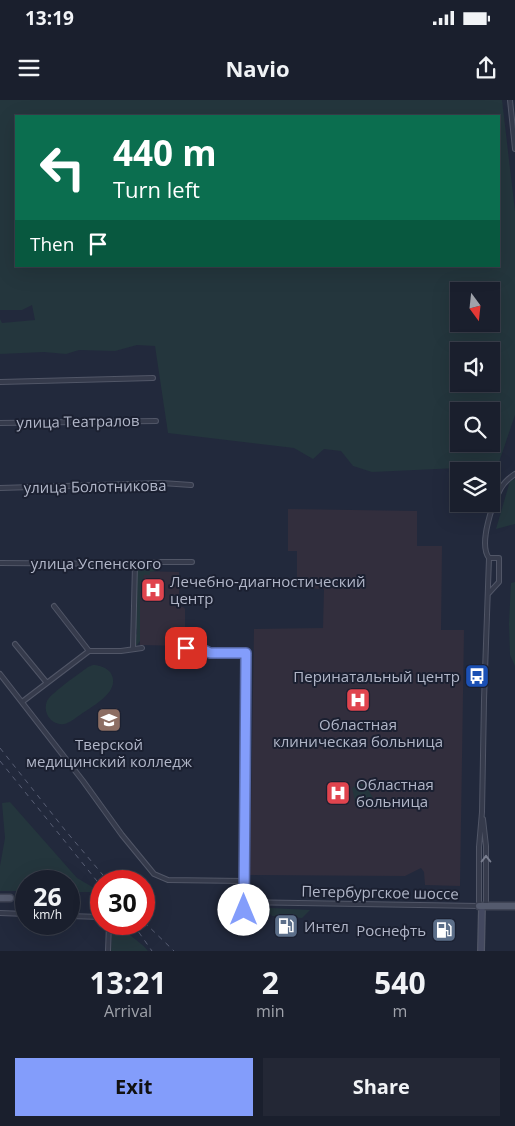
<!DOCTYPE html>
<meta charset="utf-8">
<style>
:root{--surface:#1a1f2d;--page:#232735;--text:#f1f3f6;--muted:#9fa2aa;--line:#383d49;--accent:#839dfb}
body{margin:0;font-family:"Open Sans",sans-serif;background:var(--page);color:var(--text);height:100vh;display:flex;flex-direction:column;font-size:19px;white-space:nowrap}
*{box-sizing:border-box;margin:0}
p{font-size:16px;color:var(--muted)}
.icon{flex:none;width:28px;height:28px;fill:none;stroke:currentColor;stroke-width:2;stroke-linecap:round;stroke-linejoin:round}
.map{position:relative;height:851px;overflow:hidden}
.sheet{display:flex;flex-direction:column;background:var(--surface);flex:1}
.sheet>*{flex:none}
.guide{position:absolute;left:15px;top:15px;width:485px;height:152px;border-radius:0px;box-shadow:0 5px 20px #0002,0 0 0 1px var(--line);background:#0b6e4f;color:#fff;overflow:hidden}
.needle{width:32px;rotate:165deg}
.tools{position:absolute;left:450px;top:182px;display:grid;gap:10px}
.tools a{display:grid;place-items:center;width:50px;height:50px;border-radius:0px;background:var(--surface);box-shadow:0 5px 20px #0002,0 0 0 1px var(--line);font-size:25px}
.speed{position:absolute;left:15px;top:770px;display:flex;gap:10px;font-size:25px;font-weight:700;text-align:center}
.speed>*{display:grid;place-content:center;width:65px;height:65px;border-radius:50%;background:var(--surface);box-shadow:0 5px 20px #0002,0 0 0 1px var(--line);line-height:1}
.speed small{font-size:12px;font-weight:400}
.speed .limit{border:8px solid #d22;background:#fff;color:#111}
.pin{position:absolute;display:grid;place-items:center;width:42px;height:42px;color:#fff;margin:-21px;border-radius:10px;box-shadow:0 2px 8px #0006}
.me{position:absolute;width:55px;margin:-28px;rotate:0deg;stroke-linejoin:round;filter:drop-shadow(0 0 4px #0008)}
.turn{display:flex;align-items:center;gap:18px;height:105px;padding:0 15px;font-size:22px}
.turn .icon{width:65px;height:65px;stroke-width:2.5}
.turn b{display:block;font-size:35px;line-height:42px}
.then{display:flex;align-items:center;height:48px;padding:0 15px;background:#0003;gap:10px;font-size:19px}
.eta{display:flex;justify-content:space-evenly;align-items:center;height:85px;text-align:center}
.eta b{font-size:30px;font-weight:700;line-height:35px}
.action{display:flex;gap:10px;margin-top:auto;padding:10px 15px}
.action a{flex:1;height:58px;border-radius:0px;background:var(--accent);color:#111;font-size:20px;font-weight:700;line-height:58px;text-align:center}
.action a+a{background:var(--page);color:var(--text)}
.status{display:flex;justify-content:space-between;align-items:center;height:35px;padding:0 25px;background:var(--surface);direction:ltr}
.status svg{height:14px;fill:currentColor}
header{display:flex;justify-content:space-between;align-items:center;height:65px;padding:0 15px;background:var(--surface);font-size:22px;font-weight:700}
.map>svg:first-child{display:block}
.medical{fill:#322e3d}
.green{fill:#24363d;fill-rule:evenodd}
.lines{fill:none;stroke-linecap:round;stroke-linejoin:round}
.minor-casing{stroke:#515667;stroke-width:6}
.secondary-casing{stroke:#515667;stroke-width:8}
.primary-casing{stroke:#3f4455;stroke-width:9}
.minor{stroke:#363b4c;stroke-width:4}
.secondary{stroke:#444960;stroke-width:5.5}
.primary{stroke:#545a6d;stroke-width:6}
.rail{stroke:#585e74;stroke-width:1;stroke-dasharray:5 5;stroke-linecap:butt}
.oneway{stroke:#7a7f90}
.route-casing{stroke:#5566a3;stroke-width:12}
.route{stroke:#839dfb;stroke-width:9}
.labels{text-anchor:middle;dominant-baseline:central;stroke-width:4;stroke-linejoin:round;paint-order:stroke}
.street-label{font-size:15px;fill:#b1b6c8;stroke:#1b2031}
.poi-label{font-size:15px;fill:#b1b6c8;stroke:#1b2031;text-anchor:start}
</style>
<div class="status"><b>13:19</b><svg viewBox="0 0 49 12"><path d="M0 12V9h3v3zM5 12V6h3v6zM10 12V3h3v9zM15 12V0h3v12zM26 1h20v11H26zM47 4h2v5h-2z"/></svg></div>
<header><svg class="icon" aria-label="menu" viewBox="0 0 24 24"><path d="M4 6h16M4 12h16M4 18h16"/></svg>Navio<svg class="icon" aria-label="share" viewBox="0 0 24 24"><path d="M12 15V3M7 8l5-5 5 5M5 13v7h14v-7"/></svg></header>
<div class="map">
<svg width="515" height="851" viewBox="0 0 515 851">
<rect width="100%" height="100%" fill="#22293c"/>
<!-- medical -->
<path class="medical" d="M 288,409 L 417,411 L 417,446 L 442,446 L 441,530 L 464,530 L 460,786 L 425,785 L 424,772 L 421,768 L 405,776 L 250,775 L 254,529 L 323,528 L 324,489 L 297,488 L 297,451 L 288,451 Z
M 140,471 L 179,472 L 179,495 L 171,495 L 171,505 L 183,507 L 185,509 L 185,546 L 140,545 Z"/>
<!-- green -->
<path class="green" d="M 0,0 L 502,0 L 515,111 L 515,315 L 497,368 L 480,367 L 372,372 L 353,366 L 341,351 L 324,349 L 313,359 L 294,348 L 168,333 L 155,246 L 137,245 L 115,251 L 79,250 L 66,254 L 44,252 L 0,254 L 0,219 L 2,223 L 35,220 L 32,205 L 22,210 L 0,210 ZM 16,16 L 499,16 L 499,166 L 16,166 ZM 459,191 L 491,191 L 491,224 L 459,224 ZM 459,251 L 491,251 L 491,284 L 459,284 ZM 459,311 L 491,311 L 491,344 L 459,344 Z
M 515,379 L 515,424 L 496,429 L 510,381 Z
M 136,468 L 156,468 L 156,471 L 150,472 L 150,475 L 144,475 L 140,493 L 140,541 L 137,545 L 135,545 L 134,535 L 137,534 L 137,529 L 135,528 Z
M 515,482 L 515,566 L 510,555 L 509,524 L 511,483 Z
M 93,565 C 99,565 105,567 110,572 C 123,591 92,606 80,615 C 75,618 70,623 64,624 C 52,626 42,613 47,601 C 52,592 79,574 88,567 Z
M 357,684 L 363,684 L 367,687 L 374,700 L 372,703 L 359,707 L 356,706 L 352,688 Z
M 10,702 L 77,778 L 101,792 L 69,792 L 69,781 L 26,781 L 26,791 L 0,791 L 0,766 L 5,738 L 2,703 Z
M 269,808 L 310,810 L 302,818 L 272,816 L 268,811 Z
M 112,824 L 123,824 C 126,836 141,841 148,851 L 111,851 Z"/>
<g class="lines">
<defs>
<path id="minor" d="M 510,0 L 515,49
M 0,282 L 153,278
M 0,323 L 156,321
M 0,388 L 162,383 L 191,385
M 489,458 C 478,444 493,402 501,388 C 505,381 509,378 515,374
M 0,463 L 135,464 L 161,462 L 192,462
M 54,506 L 89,551
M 15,544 L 47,583
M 133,548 L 135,464
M 186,548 L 204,550 L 210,553 L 246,553 L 244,810
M 0,574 L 83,681 L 122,735 L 154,774 L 168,780 L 244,781
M 22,602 L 89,551 L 121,551 L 142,548
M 483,719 L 486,746 L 486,806
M 244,802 L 479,806 L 479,747 L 482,712 L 484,600 L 489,458 L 499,458 L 499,482 L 488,494
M 0,813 L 26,814
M 69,816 L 101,817
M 108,851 L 109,824"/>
<path id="secondary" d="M 481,851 L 482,806"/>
<path id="primary" d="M 0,798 L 10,798
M 479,806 L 515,806"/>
</defs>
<!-- minor casing -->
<use href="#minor" class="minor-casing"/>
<!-- secondary casing -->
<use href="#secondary" class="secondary-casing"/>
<!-- primary casing -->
<use href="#primary" class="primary-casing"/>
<!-- minor -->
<use href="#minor" class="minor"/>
<!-- secondary -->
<use href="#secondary" class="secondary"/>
<!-- primary -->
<use href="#primary" class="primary"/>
<!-- rail -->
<path class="rail" d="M 0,648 L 65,730 L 108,781
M 0,661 L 101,786
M 144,822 L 174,851
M 133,824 L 152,851"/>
</g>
<!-- one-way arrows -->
<defs><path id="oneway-chevron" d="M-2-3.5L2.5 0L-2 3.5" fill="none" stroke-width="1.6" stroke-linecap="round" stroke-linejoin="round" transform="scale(1.25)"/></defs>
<use class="oneway" href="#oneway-chevron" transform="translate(486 759) rotate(-90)"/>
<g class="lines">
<defs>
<path id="route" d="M 186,548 L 204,550 L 210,553 L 246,553 L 244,810"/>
</defs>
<!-- route casing -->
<use href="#route" class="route-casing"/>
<!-- route -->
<use href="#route" class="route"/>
</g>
<!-- icons -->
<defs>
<symbol id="hospital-square" viewBox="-11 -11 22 22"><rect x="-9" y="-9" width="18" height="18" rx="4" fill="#e0444e" stroke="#1b2031"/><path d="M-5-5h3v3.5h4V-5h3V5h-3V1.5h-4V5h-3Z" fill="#fff"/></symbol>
<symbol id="bus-square" viewBox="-11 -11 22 22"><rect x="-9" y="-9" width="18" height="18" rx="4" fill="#1a4fb4" stroke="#1b2031"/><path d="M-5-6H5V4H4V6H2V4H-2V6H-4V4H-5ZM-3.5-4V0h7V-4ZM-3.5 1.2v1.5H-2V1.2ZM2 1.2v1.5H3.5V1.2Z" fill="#fff"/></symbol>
<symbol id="university-square" viewBox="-11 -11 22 22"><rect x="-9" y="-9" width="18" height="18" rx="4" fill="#8d6e63" stroke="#1b2031"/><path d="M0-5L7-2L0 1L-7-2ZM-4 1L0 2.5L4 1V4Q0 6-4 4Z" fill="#fff"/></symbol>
<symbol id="fuel-square" viewBox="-11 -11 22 22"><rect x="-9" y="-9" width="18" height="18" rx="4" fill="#5c6f8a" stroke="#1b2031"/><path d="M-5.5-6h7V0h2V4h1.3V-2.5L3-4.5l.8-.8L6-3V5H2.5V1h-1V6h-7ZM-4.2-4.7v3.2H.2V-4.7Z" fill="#fff"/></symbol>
</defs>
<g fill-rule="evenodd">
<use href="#hospital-square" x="139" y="476" width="28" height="28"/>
<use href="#bus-square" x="463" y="562" width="28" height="28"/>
<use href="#hospital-square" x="344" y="586" width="28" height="28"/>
<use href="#university-square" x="95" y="606" width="28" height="28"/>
<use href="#hospital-square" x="324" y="679" width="28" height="28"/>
<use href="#fuel-square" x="272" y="812" width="28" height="28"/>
<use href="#fuel-square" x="430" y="816" width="28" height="28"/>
</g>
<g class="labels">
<!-- street labels -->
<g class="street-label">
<text transform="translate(78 321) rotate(-1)">улица Театралов</text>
<text transform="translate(95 386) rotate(-1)">улица Болотникова</text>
<text x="96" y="463">улица Успенского</text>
<text transform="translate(380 792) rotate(1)">Петербургское шоссе</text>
</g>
<!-- poi labels -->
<g class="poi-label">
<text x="170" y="481">Лечебно-диагностический<tspan x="170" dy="17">центр</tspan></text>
<text x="460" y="576" text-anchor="end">Перинатальный центр</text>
<text x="358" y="624" text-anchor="middle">Областная<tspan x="358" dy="17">клиническая больница</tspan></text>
<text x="109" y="644" text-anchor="middle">Тверской<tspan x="109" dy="17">медицинский колледж</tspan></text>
<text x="356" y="684">Областная<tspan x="356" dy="17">больница</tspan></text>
<text x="304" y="826">Интел</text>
<text x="426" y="830" text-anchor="end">Роснефть</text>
</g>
</g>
</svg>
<div class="tools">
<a><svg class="needle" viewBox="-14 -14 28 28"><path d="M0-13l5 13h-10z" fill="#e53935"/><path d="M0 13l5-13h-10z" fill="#9fa2aa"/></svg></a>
<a><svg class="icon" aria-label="sound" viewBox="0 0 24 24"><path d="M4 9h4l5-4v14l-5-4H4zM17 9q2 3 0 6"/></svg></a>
<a><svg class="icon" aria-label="search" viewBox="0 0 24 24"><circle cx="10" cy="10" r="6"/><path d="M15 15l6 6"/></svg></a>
<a><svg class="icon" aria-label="layers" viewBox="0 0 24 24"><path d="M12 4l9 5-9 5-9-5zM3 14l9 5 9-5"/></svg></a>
</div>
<div class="speed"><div>26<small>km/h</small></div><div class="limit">30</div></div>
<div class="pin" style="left:186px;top:548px;background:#d93025"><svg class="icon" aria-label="arrive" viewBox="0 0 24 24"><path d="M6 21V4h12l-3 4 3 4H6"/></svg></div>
<svg class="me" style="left:244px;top:810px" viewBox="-20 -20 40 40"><circle r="19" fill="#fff"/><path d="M0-13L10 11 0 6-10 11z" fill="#839dfb"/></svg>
<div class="guide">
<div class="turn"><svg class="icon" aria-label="left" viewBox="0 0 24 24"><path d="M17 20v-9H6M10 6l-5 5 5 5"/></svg><div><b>440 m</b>Turn left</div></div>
<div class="then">Then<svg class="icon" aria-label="arrive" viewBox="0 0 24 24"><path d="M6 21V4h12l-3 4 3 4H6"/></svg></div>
</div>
</div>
<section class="sheet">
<div class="eta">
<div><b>13:21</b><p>Arrival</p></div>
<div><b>2</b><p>min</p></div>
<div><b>540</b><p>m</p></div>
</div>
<div class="action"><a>Exit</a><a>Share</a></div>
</section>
